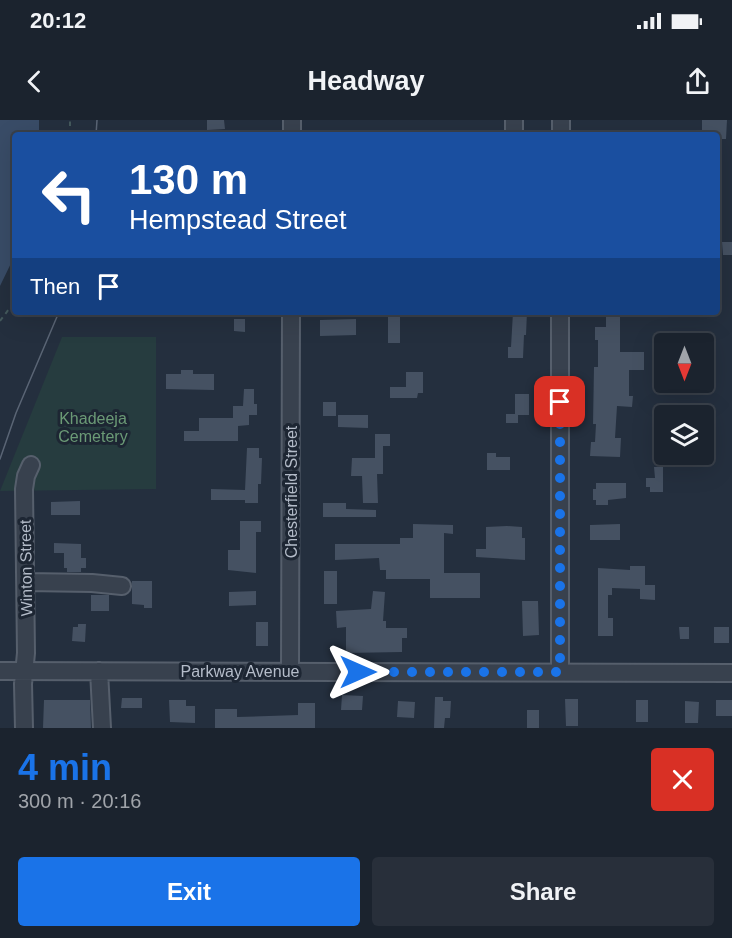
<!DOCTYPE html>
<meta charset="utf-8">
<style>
:root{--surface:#1b232e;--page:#282f3a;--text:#f1f3f6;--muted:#a0a4aa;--line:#39404a;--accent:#1a73e8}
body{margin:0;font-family:Helvetica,sans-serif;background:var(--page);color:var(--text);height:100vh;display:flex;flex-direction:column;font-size:22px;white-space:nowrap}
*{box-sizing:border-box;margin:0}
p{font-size:20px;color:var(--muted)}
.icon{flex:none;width:33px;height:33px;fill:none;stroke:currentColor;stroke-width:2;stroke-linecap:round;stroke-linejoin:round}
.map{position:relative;height:608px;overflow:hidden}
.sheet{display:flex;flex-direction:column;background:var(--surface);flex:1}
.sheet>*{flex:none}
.guide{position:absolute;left:12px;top:12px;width:708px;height:183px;border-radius:6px;box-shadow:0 6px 24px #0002,0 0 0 2px var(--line);background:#1a4fa0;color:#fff;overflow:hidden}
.needle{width:39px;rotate:180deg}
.tools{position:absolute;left:654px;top:213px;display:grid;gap:12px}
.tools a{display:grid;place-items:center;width:60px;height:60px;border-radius:6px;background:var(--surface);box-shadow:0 6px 24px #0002,0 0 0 2px var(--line);font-size:30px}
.pin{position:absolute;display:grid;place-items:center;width:51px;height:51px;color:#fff;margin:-26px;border-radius:12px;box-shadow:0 3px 9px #0006}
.me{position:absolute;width:66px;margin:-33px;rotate:90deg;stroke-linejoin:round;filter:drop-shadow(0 0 4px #0008)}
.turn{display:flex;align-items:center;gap:21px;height:126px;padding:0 18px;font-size:27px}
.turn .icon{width:78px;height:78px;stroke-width:2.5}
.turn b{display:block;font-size:42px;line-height:51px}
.then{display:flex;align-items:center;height:57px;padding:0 18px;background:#0003;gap:12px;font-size:22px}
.round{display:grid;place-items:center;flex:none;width:63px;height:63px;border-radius:6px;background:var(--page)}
.headline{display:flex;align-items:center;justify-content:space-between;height:102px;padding:0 18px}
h1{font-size:36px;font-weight:600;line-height:45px;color:var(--accent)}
.action{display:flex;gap:12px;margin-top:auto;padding:12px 18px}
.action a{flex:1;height:69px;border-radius:6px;background:var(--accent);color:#fff;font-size:24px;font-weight:600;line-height:69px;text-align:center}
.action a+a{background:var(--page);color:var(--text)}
.status{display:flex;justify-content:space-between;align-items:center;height:42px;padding:0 30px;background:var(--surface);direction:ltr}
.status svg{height:16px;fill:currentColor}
header{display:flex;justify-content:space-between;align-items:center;height:78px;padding:0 18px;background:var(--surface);font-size:27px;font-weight:600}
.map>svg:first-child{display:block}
.green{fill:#263c3f}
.water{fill:#394c67}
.building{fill:#455162}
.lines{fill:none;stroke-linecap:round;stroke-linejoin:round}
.minor-casing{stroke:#565f6c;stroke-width:20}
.path{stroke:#44595c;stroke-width:2;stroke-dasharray:4.5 4.5;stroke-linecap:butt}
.minor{stroke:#38414e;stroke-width:16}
.tram{stroke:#5a6575;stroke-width:1.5}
.route{stroke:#1a73e8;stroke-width:10;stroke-dasharray:0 18}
.labels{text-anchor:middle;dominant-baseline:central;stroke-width:6;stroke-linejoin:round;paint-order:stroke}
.park-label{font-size:16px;fill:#6b9a76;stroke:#1d2633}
.street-label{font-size:16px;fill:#b4bcc9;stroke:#1d2633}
</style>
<div class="status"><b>20:12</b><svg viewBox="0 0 49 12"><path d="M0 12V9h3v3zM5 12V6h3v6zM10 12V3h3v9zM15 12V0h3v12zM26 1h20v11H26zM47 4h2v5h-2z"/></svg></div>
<header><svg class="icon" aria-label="back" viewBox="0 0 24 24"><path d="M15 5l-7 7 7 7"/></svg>Headway<svg class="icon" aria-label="share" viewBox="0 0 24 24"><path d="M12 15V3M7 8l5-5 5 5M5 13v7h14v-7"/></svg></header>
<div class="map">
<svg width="732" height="608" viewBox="0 0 732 608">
<rect width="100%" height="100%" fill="#242f3e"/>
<!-- green -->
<path class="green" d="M 62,217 L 156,217 L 156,369 L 0,371 Z"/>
<!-- water -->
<path class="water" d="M 0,0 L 39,0 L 39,15 L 15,15 L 15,135 L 0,166 Z"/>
<!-- building -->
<path class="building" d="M 207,0 L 224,0 L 225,9 L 207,10 Z
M 702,0 L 727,0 L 726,19 L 717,19 L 717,15 L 702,14 Z
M 722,122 L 732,122 L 732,135 L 723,135 Z
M 388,192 L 400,192 L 400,223 L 388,223 Z
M 513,192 L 527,192 L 526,215 L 524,215 L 523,238 L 508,238 L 508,227 L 511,227 Z
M 606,192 L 620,192 L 620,232 L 644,232 L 644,250 L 629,250 L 629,276 L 633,276 L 632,287 L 617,286 L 615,318 L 621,318 L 620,337 L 590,336 L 591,322 L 595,322 L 596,304 L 593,304 L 594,247 L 598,247 L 598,220 L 595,220 L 595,207 L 606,207 Z
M 234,199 L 245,199 L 245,212 L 234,211 Z
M 356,199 L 356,215 L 320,216 L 320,200 Z
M 181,250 L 193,250 L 193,254 L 214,254 L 214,270 L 166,269 L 166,254 L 181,254 Z
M 406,252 L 423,252 L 423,273 L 418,273 L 417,278 L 390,278 L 390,267 L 406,267 Z
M 244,269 L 254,269 L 254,284 L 257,284 L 257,295 L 249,295 L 249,305 L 238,306 L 238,321 L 184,321 L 184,311 L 199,311 L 199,298 L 233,298 L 233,286 L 243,286 Z
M 515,274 L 529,274 L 529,295 L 518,295 L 518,303 L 506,303 L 506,294 L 515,294 Z
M 323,282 L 336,282 L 336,296 L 323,296 Z
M 338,295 L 368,295 L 368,308 L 338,307 Z
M 375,314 L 390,314 L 390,326 L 383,326 L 383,354 L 377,354 L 378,383 L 363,383 L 362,356 L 351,356 L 352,338 L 375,338 Z
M 247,328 L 259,328 L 259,338 L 262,338 L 261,364 L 258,364 L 258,383 L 245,383 L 245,380 L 211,380 L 211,369 L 245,370 Z
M 487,333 L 496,333 L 496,337 L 510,337 L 510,350 L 487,350 Z
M 654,347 L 663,347 L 663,372 L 650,372 L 650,367 L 646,367 L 646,358 L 655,358 Z
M 596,363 L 626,363 L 626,378 L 608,380 L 608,385 L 596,385 L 596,380 L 593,380 L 593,369 L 596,369 Z
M 80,381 L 80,395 L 51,395 L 51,382 Z
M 323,383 L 346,383 L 346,389 L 376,390 L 376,397 L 323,397 Z
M 240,401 L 261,401 L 261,412 L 256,412 L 256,453 L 228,450 L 228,430 L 240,430 Z
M 413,404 L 453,405 L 453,414 L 444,413 L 444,453 L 480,453 L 480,478 L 430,478 L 430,459 L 386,459 L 386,450 L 380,450 L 379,438 L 335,440 L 335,424 L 400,424 L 400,418 L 413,418 Z
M 620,404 L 620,420 L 590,420 L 590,405 Z
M 507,406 L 522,407 L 522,418 L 525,418 L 525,440 L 476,437 L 476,429 L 486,429 L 486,407 Z
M 54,423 L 81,424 L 81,438 L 86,438 L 86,448 L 81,448 L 81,452 L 67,452 L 67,448 L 64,448 L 64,433 L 54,433 Z
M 630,446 L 645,446 L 645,465 L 655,465 L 655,480 L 640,479 L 640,469 L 612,468 L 612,475 L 608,475 L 608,498 L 613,498 L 613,516 L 598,516 L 598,448 L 630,450 Z
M 324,451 L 337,451 L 337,484 L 324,484 Z
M 132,461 L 152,461 L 152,488 L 144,488 L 144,485 L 132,484 Z
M 256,471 L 256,485 L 229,486 L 229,472 Z
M 373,471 L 385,472 L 383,501 L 386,501 L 386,508 L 407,508 L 407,518 L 402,518 L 402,532 L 346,533 L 346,507 L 337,508 L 336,491 L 371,489 Z
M 91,475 L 109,475 L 109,491 L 91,491 Z
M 522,481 L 538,481 L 539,515 L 523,516 Z
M 256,502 L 268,502 L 268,526 L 256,526 Z
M 78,504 L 86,504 L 85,522 L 72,521 L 73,507 L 78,507 Z
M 679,507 L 689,507 L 689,519 L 680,519 Z
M 714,507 L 729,507 L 729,523 L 714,523 Z
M 342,575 L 363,576 L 362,590 L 341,590 Z
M 435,577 L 443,577 L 443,581 L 451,581 L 450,598 L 445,598 L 444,608 L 434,608 Z
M 122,578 L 142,578 L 142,588 L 121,588 Z
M 565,579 L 578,579 L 578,606 L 566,606 Z
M 44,580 L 90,580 L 91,608 L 43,608 Z
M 169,580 L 186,580 L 186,586 L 195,586 L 195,603 L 170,602 Z
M 636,580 L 648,580 L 648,602 L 636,602 Z
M 716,580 L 732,580 L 732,596 L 716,596 Z
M 398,581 L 415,582 L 414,598 L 397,597 Z
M 685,581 L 699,582 L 698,603 L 685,603 Z
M 298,583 L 315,583 L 315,608 L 215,608 L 215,589 L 237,589 L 237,597 L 298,595 Z
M 527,590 L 539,590 L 539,608 L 527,608 Z"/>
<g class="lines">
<defs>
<path id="minor" d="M 514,0 L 514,15
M 292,15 L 292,0
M 561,15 L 561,0
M 26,462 L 92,463 L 122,466
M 0,551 L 732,553
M 99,551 L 102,608
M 290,552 L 291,192
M 560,552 L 560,192
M 24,608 L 23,564 L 26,533 L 24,369 L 26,356 L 31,345"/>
</defs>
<!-- minor casing -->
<use href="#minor" class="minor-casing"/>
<!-- path -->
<path class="path" d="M 70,15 L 70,0
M 0,201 L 15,181"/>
<!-- minor -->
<use href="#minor" class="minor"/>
<!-- tram -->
<path class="tram" d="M 96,15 L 97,0
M 0,339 L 16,293 L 59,192"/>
</g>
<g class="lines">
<!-- route -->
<path class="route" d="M 358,552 L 560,552 L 560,282"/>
</g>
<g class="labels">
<!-- park labels -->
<g class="park-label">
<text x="93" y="298">Khadeeja<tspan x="93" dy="18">Cemetery</tspan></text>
</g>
<!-- street labels -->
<g class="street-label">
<text transform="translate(291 372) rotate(-90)">Chesterfield Street</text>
<text transform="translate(26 448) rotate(-91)">Winton Street</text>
<text x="240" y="551">Parkway Avenue</text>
</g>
</g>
</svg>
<div class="tools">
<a><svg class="needle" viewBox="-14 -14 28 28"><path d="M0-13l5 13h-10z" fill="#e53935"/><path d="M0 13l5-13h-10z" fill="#a0a4aa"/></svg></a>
<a><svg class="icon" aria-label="layers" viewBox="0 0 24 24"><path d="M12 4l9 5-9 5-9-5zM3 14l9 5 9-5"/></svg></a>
</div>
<div class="pin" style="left:560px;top:282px;background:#d93025"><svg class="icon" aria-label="arrive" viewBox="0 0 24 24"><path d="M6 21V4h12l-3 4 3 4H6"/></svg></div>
<svg class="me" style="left:358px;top:552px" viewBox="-20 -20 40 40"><path d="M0-17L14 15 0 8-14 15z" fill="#1a73e8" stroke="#fff" stroke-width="4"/></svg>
<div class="guide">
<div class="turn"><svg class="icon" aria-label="left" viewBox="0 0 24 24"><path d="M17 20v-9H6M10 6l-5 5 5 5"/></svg><div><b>130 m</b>Hempstead Street</div></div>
<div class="then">Then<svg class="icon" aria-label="arrive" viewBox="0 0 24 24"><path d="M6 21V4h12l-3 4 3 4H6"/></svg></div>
</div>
</div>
<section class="sheet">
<div class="headline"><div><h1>4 min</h1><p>300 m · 20:16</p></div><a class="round" style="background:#d93025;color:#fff"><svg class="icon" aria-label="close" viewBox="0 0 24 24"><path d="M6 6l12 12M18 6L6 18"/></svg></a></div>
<div class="action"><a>Exit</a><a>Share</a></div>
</section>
